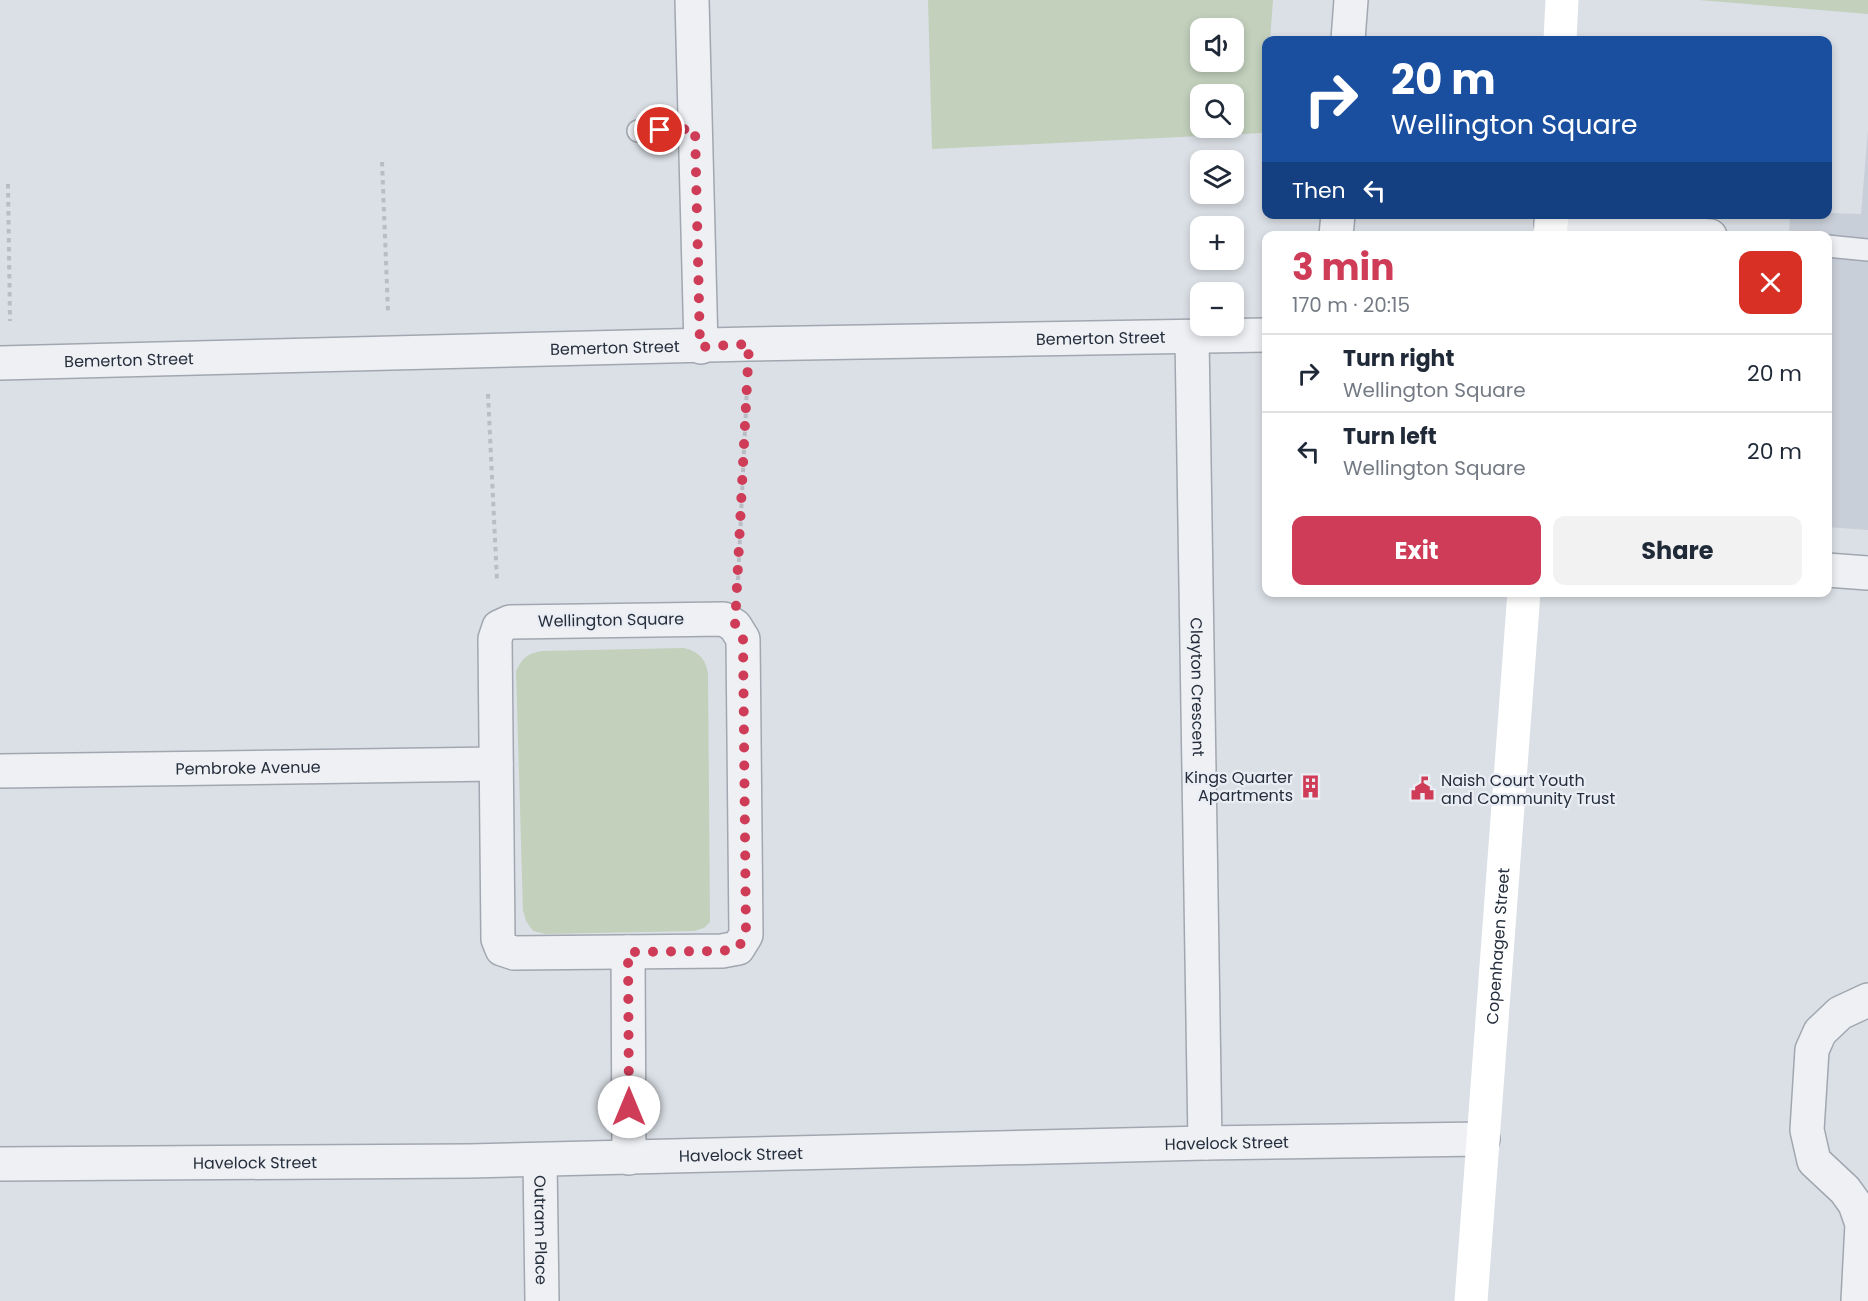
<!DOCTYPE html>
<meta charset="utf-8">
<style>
:root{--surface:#fff;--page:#f2f2f3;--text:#1f2937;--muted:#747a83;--line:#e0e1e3;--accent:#cf3c57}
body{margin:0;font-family:Poppins,sans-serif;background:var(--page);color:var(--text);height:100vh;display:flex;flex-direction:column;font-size:22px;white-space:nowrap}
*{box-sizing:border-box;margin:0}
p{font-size:20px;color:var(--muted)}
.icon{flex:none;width:33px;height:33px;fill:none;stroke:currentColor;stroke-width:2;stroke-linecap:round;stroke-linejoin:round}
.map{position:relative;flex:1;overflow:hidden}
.panel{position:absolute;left:1262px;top:231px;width:570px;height:366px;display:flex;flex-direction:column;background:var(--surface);border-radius:12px;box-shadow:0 3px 9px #0003}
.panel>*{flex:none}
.hud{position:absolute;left:1262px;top:36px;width:570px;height:183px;border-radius:12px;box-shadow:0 3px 9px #0003;background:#1a4fa0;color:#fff;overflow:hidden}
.controls{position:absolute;left:1190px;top:18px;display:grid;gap:12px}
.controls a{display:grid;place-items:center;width:54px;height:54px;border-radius:12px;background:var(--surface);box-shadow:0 3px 9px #0003;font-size:30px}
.pin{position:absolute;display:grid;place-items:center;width:51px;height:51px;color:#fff;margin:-26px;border:3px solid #fff;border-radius:50%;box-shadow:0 2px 6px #0007}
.me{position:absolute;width:66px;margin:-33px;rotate:0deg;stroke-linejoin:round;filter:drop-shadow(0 0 4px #0008)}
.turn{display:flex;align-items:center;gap:21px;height:126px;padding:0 30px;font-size:27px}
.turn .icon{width:78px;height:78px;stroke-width:2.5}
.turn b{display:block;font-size:42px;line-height:51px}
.then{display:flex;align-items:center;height:57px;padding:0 30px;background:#0003;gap:12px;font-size:22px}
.round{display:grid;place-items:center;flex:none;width:63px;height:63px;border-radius:12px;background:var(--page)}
.headline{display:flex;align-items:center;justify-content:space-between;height:102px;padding:0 30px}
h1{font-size:36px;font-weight:700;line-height:45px;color:var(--accent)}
.cta{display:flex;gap:12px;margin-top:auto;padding:12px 30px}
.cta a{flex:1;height:69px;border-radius:12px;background:var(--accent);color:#fff;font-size:24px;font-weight:700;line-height:69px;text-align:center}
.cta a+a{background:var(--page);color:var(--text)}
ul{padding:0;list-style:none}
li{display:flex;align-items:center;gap:18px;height:78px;padding:0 30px;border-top:2px solid var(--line)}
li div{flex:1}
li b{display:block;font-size:22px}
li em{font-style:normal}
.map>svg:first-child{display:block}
.built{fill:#c9cfd8}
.green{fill:#c2d0bc;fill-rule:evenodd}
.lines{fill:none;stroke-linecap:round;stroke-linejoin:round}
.lane-casing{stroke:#a1a7b0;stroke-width:24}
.street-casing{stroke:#a1a7b0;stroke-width:36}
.path{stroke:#babec4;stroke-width:4;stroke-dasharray:4.5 4.5;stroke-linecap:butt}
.lane{stroke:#eef0f4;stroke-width:21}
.street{stroke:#eef0f4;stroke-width:33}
.secondary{stroke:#fff;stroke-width:33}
.route{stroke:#cf3c57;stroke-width:10;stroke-dasharray:0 18}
.labels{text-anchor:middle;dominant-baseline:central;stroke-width:4.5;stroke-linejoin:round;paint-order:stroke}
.street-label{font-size:16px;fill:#252e3c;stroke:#eaeef4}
.poi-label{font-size:16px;fill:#252e3c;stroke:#eaeef4;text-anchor:end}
</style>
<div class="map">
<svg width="1868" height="1301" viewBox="0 0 1868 1301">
<rect width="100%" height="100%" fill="#dbe0e6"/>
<!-- built -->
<path class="built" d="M 1868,130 L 1868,530 L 1827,527 L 1827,236 L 1789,236 L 1790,215 L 1827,214 L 1827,213 L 1861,214 Z"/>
<!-- green -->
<path class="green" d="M 928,0 L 1273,0 L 1270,40 L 1266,40 L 1266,86 L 1262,133 L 932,149 ZM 1200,28 L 1233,28 L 1233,62 L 1200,62 ZM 1200,94 L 1233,94 L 1233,128 L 1200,128 Z
M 1699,0 L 1868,0 L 1868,14 Z
M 684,648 C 699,652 705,658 708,673 L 710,922 L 704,928 L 694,931 L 545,934 L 533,931 L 526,921 L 523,910 L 516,671 C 522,658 528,653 542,651 Z"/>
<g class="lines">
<defs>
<path id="lane" d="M 638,131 L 695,129
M 1827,246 L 1868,250"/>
<g id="street">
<path d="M 692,0 L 701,347"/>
<path d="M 1348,40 L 1351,0"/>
<path d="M 1551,223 L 1710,236"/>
<path d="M 1336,236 L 1338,214"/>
<path id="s1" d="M 1192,337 L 1205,1143"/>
<path id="s2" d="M 0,363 L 749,344 L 1266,335"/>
<path d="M 1827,570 L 1868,573"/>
<path d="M 724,619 L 735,626 L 743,639 L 746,935 L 738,948 L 722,951 L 514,953 L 502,949 L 498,939 L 495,639 L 499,627 L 510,622 Z"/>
<path id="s3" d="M 0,771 L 496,764"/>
<path d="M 628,952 L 629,1158"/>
<path id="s4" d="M 540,1160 L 542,1301"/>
<path id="s5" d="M 0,1164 L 469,1161 L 1205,1143 L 1483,1139"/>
<path d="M 1858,1301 L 1862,1224 L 1855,1204 L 1845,1190 L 1814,1161 L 1807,1130 L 1812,1050 L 1820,1032 L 1840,1013 L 1868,1000"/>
</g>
</defs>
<!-- lane casing -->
<use href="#lane" class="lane-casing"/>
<!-- street casing -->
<use href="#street" class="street-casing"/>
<!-- path -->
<path class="path" d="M 382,162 L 388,311
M 8,184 L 10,321
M 488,394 L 497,581
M 738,580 L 747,387"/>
<!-- lane -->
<use href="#lane" class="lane"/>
<!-- street -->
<use href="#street" class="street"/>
<!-- secondary -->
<g class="secondary">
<path d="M 1560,40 L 1562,0"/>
<path d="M 1550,236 L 1552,214"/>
<path id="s6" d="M 1471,1301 L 1524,592"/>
</g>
</g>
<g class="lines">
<!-- route -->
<path class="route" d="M 629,1107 L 628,952 L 722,951 L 738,948 L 746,935 L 743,639 L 735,626 L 749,344 L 700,347 L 695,129 L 660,130"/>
</g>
<!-- icons -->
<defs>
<symbol id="building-bare" viewBox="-9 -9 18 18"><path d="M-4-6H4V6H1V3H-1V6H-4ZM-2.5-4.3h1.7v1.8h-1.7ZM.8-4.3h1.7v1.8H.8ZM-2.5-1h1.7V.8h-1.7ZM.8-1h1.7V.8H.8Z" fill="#cf3c57" stroke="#eaeef4" stroke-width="2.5" paint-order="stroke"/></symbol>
<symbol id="civic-bare" viewBox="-9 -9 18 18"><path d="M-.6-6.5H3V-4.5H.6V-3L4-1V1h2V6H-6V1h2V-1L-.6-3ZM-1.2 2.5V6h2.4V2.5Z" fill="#cf3c57" stroke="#eaeef4" stroke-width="2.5" paint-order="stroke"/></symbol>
</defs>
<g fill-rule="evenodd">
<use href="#building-bare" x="1294" y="770" width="33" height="33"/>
<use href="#civic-bare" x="1406" y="772" width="33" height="33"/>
</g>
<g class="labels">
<!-- street labels -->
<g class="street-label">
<text stroke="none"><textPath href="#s2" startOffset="1101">Bemerton Street</textPath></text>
<text stroke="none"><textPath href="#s2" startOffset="615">Bemerton Street</textPath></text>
<text stroke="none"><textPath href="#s2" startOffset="129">Bemerton Street</textPath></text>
<text transform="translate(611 620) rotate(-1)">Wellington Square</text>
<text stroke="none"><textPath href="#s1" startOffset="350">Clayton Crescent</textPath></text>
<text stroke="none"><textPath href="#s3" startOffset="248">Pembroke Avenue</textPath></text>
<text stroke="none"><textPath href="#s6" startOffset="356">Copenhagen Street</textPath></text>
<text stroke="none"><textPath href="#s5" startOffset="1227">Havelock Street</textPath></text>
<text stroke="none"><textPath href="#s5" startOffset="741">Havelock Street</textPath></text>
<text stroke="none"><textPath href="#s5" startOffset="255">Havelock Street</textPath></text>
<text stroke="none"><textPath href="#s4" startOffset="70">Outram Place</textPath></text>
</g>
<!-- poi labels -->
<g class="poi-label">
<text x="1293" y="777">Kings Quarter<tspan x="1293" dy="18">Apartments</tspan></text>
<text x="1441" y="780" text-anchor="start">Naish Court Youth<tspan x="1441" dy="18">and Community Trust</tspan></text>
</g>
</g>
</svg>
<div class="controls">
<a><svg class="icon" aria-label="sound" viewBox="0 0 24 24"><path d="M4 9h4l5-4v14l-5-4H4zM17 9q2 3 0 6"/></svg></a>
<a><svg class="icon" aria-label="search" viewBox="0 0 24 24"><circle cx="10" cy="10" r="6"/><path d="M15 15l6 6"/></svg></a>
<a><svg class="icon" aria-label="layers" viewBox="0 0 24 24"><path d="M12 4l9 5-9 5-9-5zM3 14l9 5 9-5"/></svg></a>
<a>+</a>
<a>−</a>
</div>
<div class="pin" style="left:660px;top:130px;background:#d93025"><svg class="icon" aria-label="arrive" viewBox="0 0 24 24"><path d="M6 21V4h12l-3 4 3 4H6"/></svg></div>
<svg class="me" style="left:629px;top:1107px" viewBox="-20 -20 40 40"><circle r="19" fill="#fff"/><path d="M0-13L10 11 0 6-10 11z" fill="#cf3c57"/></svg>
<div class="hud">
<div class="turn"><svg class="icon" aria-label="right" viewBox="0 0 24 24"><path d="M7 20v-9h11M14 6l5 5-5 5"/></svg><div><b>20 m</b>Wellington Square</div></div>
<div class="then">Then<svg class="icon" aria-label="left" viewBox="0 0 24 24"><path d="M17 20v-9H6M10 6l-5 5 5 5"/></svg></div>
</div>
<section class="panel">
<div class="headline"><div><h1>3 min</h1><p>170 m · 20:15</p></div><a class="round" style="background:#d93025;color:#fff"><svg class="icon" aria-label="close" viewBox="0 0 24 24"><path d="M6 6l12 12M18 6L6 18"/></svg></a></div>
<ul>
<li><svg class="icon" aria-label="right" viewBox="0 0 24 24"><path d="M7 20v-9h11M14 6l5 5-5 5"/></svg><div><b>Turn right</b><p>Wellington Square</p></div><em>20 m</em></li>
<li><svg class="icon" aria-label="left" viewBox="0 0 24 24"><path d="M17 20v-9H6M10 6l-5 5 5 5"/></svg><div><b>Turn left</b><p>Wellington Square</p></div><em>20 m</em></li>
</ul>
<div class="cta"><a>Exit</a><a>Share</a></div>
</section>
</div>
